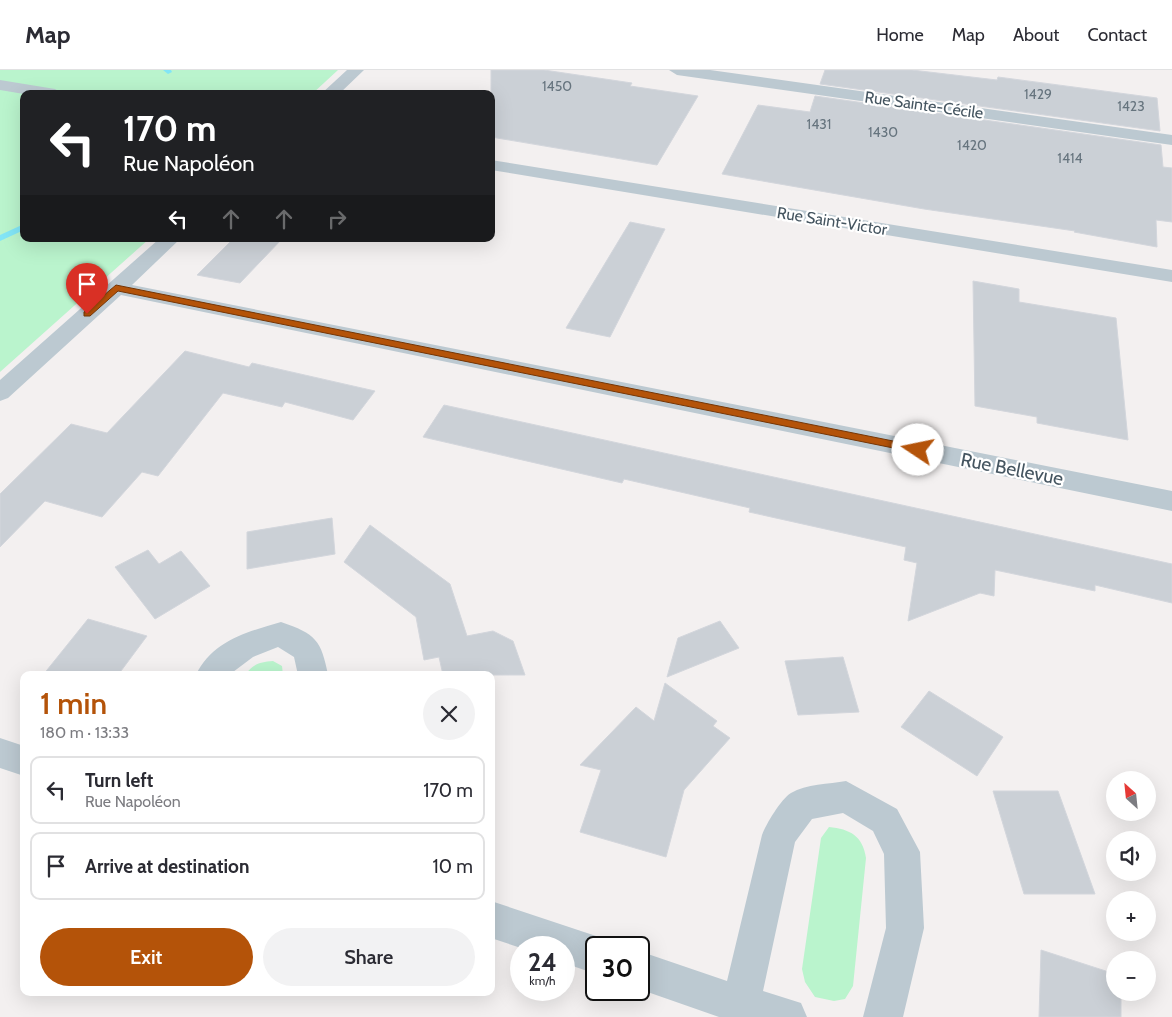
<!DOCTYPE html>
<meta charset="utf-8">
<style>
:root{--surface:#fff;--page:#f2f2f3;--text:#2b2b33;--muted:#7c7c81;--line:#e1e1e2;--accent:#b45309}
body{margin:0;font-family:Cabin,sans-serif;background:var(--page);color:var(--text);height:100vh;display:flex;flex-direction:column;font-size:19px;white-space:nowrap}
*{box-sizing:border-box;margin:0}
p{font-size:16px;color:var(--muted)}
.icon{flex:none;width:28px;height:28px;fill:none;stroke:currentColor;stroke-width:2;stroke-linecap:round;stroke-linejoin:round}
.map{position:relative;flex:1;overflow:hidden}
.panel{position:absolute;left:20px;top:601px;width:475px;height:325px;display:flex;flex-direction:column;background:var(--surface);border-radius:10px;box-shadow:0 5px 20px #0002}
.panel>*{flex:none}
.top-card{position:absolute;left:20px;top:20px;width:475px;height:152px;border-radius:10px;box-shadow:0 5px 20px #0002;background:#202124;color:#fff;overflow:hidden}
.needle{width:32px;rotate:333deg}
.tools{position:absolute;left:1106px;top:701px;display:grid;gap:10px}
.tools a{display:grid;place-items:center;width:50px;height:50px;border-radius:50%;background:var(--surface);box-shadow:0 5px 20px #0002;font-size:25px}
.speed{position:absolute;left:510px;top:866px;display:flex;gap:10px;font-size:25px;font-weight:700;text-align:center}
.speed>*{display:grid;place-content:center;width:65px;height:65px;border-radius:50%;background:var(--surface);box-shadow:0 5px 20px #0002;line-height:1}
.speed small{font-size:12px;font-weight:400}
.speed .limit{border:2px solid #111;border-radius:8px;background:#fff;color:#111}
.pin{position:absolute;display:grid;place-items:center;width:42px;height:42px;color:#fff;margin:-51px -21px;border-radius:50% 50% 50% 0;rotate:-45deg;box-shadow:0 0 5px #0007}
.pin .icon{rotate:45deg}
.me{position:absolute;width:55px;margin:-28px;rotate:281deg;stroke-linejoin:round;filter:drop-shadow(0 0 4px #0008)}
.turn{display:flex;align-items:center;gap:18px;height:105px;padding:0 20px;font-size:22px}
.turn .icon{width:65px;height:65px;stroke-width:2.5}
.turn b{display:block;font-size:35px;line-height:42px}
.lanes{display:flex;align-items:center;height:48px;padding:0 20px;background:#0003;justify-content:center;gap:25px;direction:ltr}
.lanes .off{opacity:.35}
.round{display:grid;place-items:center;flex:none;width:52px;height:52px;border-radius:26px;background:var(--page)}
.summary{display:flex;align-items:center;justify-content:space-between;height:85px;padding:0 20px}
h1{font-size:30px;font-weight:600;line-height:38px;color:var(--accent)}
.primary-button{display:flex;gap:10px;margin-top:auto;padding:10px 20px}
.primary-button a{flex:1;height:58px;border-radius:30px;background:var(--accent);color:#fff;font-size:20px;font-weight:600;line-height:58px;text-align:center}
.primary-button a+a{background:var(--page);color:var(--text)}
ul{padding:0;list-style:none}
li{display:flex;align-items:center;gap:15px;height:68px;margin:0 10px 8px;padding:0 10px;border:2px solid var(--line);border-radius:10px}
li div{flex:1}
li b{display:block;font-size:19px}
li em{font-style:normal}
header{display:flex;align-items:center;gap:30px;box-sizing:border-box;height:70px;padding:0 25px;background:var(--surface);border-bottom:1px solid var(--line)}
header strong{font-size:24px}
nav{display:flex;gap:28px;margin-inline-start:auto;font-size:18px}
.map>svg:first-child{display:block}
.green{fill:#baf4cd}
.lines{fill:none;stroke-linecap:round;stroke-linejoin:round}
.stream{fill:#82e5f6;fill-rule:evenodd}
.building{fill:#cbd0d6;stroke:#d3d6dc}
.street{fill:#bcc9d1;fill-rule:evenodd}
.route{fill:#b45309;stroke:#753606}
.labels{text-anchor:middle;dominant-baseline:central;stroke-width:4.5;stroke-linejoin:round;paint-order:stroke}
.far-number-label{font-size:14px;fill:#66747e}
.far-street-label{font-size:16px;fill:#455560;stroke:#fff}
.street-label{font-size:19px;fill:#455560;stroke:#fff}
</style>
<header>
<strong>Map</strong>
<nav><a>Home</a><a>Map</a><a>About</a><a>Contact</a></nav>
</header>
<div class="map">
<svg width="1172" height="947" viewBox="0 0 1172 947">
<rect width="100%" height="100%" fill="#f3f0f0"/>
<!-- green -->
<path class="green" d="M 0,0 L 338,0 L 312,24 L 24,24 L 24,169 L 149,169 L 0,302 Z
M 273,591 L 282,596 L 283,605 L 245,605 C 253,594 260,592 273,591 Z
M 829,757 C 850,759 863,766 866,788 L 853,916 L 845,929 L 834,931 L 815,927 L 805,912 L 802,899 L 821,768 Z"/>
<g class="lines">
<!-- stream -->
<path class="stream" d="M 163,0 L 171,0 L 172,2 L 168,4 Z
M 24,154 L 24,160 L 0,171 L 0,165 Z"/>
</g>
<!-- building -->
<path class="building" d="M 491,0 L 544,0 L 632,13 L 630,16 L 698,26 L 657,95 L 491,67 Z
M 825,0 L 912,0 L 997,10 L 998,7 L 1157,28 L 1160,61 L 820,14 Z
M 815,26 L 1161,75 L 1163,97 L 1172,98 L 1172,152 L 1156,150 L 1157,177 L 1074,162 L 1075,161 L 924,139 L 722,104 L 758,35 L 810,42 Z
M 630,152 L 665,159 L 610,267 L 566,258 Z
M 233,169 L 282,169 L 240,213 L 197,205 Z
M 973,211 L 1019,219 L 1019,232 L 1116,248 L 1128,370 L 1037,353 L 1037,347 L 975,336 Z
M 185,281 L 249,297 L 252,293 L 375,321 L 353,350 L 285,332 L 282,337 L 223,323 L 158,406 L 142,402 L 102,447 L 45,431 L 0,477 L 0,424 L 71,354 L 107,363 Z
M 444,335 L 1172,494 L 1172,533 L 1095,515 L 1095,521 L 995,500 L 994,526 L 980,523 L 908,551 L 917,493 L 904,490 L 906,477 L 749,442 L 750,438 L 624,409 L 622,413 L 423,367 Z
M 332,448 L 335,484 L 247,499 L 247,462 Z
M 370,455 L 450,514 L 467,566 L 493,561 L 513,571 L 525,605 L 443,605 L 439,587 L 424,590 L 416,547 L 344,492 Z
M 148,480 L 159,494 L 181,481 L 210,516 L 155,549 L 115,497 Z
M 88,549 L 147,566 L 118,605 L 43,605 Z
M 720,551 L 739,578 L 667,607 L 678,568 Z
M 843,587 L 859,642 L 798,645 L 785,591 Z
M 665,613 L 717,651 L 713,656 L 730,668 L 684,720 L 666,787 L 580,762 L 601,700 L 580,695 L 636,637 L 654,651 Z
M 929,621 L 1003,667 L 977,706 L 901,657 Z
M 993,721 L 1058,721 L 1095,824 L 1024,824 Z
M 1041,880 L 1115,904 L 1115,922 L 1121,922 L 1121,947 L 1039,947 Z"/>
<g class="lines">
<!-- street -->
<path class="street" d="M 347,0 L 364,0 L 339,24 L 321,24 Z
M 669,0 L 710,0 L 1172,65 L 1172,75 L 677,5 Z
M 0,10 L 55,19 L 63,24 L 24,24 L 0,20 Z
M 491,90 L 1172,200 L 1172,212 L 491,100 Z
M 159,169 L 180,169 L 132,215 L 1172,421 L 1172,441 L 121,225 L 8,328 L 0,331 L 0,310 Z
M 281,552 C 316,564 321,570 328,605 L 298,605 L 294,587 L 278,577 L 253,587 L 229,605 L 196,605 C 212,571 247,562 281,552 Z
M 0,668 L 24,676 L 24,706 L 0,698 Z
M 846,711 L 897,739 L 920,782 L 924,858 L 903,947 L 863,947 L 886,858 L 884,784 L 873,761 L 843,743 L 812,749 L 795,772 L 763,921 L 801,933 L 807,947 L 719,947 L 639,919 L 639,881 L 727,911 L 762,765 C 766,754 781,729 791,723 C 806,714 829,714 846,711 Z
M 491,831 L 596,866 L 609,872 L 612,878 L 596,878 L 596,904 L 564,893 L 564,878 L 521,878 L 491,868 Z"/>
</g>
<!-- route -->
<path class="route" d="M 116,215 L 918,376 L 923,380 L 918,383 L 118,221 L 90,246 L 84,246 L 84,242 Z"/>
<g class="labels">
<!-- far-number labels -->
<g class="far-number-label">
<text x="557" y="16">1450</text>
<text x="1038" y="24">1429</text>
<text x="1131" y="36">1423</text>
<text x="819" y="54">1431</text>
<text x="883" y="62">1430</text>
<text x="972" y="75">1420</text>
<text x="1070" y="88">1414</text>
</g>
<!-- far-street labels -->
<g class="far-street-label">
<text transform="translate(924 35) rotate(8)">Rue Sainte-Cécile</text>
<text transform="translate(832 151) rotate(9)">Rue Saint-Victor</text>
</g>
<!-- street labels -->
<g class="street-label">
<text transform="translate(1012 399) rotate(11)">Rue Bellevue</text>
</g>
</g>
</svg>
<div class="tools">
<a><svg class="needle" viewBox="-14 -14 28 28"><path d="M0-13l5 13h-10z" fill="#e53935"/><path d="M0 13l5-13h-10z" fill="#7c7c81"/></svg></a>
<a><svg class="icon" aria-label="sound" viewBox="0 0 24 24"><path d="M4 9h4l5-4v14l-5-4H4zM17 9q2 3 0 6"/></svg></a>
<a>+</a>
<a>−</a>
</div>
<div class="speed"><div>24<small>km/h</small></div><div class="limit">30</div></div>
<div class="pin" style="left:87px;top:244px;background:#d93025"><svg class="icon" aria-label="arrive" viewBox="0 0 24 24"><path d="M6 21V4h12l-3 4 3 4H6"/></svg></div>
<svg class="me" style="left:918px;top:380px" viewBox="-20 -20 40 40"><circle r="19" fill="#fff"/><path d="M0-13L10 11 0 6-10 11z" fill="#b45309"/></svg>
<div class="top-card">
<div class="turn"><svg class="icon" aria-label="left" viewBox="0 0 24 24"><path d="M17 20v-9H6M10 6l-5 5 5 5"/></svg><div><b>170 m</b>Rue Napoléon</div></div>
<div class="lanes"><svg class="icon" aria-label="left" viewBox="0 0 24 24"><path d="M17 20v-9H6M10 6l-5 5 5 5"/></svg><svg class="icon off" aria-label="ahead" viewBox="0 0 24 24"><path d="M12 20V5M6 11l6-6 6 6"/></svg><svg class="icon off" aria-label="ahead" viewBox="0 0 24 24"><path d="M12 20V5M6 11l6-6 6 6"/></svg><svg class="icon off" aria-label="right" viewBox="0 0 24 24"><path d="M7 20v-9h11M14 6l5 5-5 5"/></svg></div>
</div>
<section class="panel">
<div class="summary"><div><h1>1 min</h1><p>180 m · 13:33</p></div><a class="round"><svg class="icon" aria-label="close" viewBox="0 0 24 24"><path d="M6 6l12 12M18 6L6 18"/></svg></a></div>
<ul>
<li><svg class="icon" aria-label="left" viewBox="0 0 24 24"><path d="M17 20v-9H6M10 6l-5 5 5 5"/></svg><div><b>Turn left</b><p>Rue Napoléon</p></div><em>170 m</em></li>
<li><svg class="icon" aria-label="arrive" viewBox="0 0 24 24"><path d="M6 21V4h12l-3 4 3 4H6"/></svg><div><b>Arrive at destination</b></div><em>10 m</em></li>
</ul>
<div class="primary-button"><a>Exit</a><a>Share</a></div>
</section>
</div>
